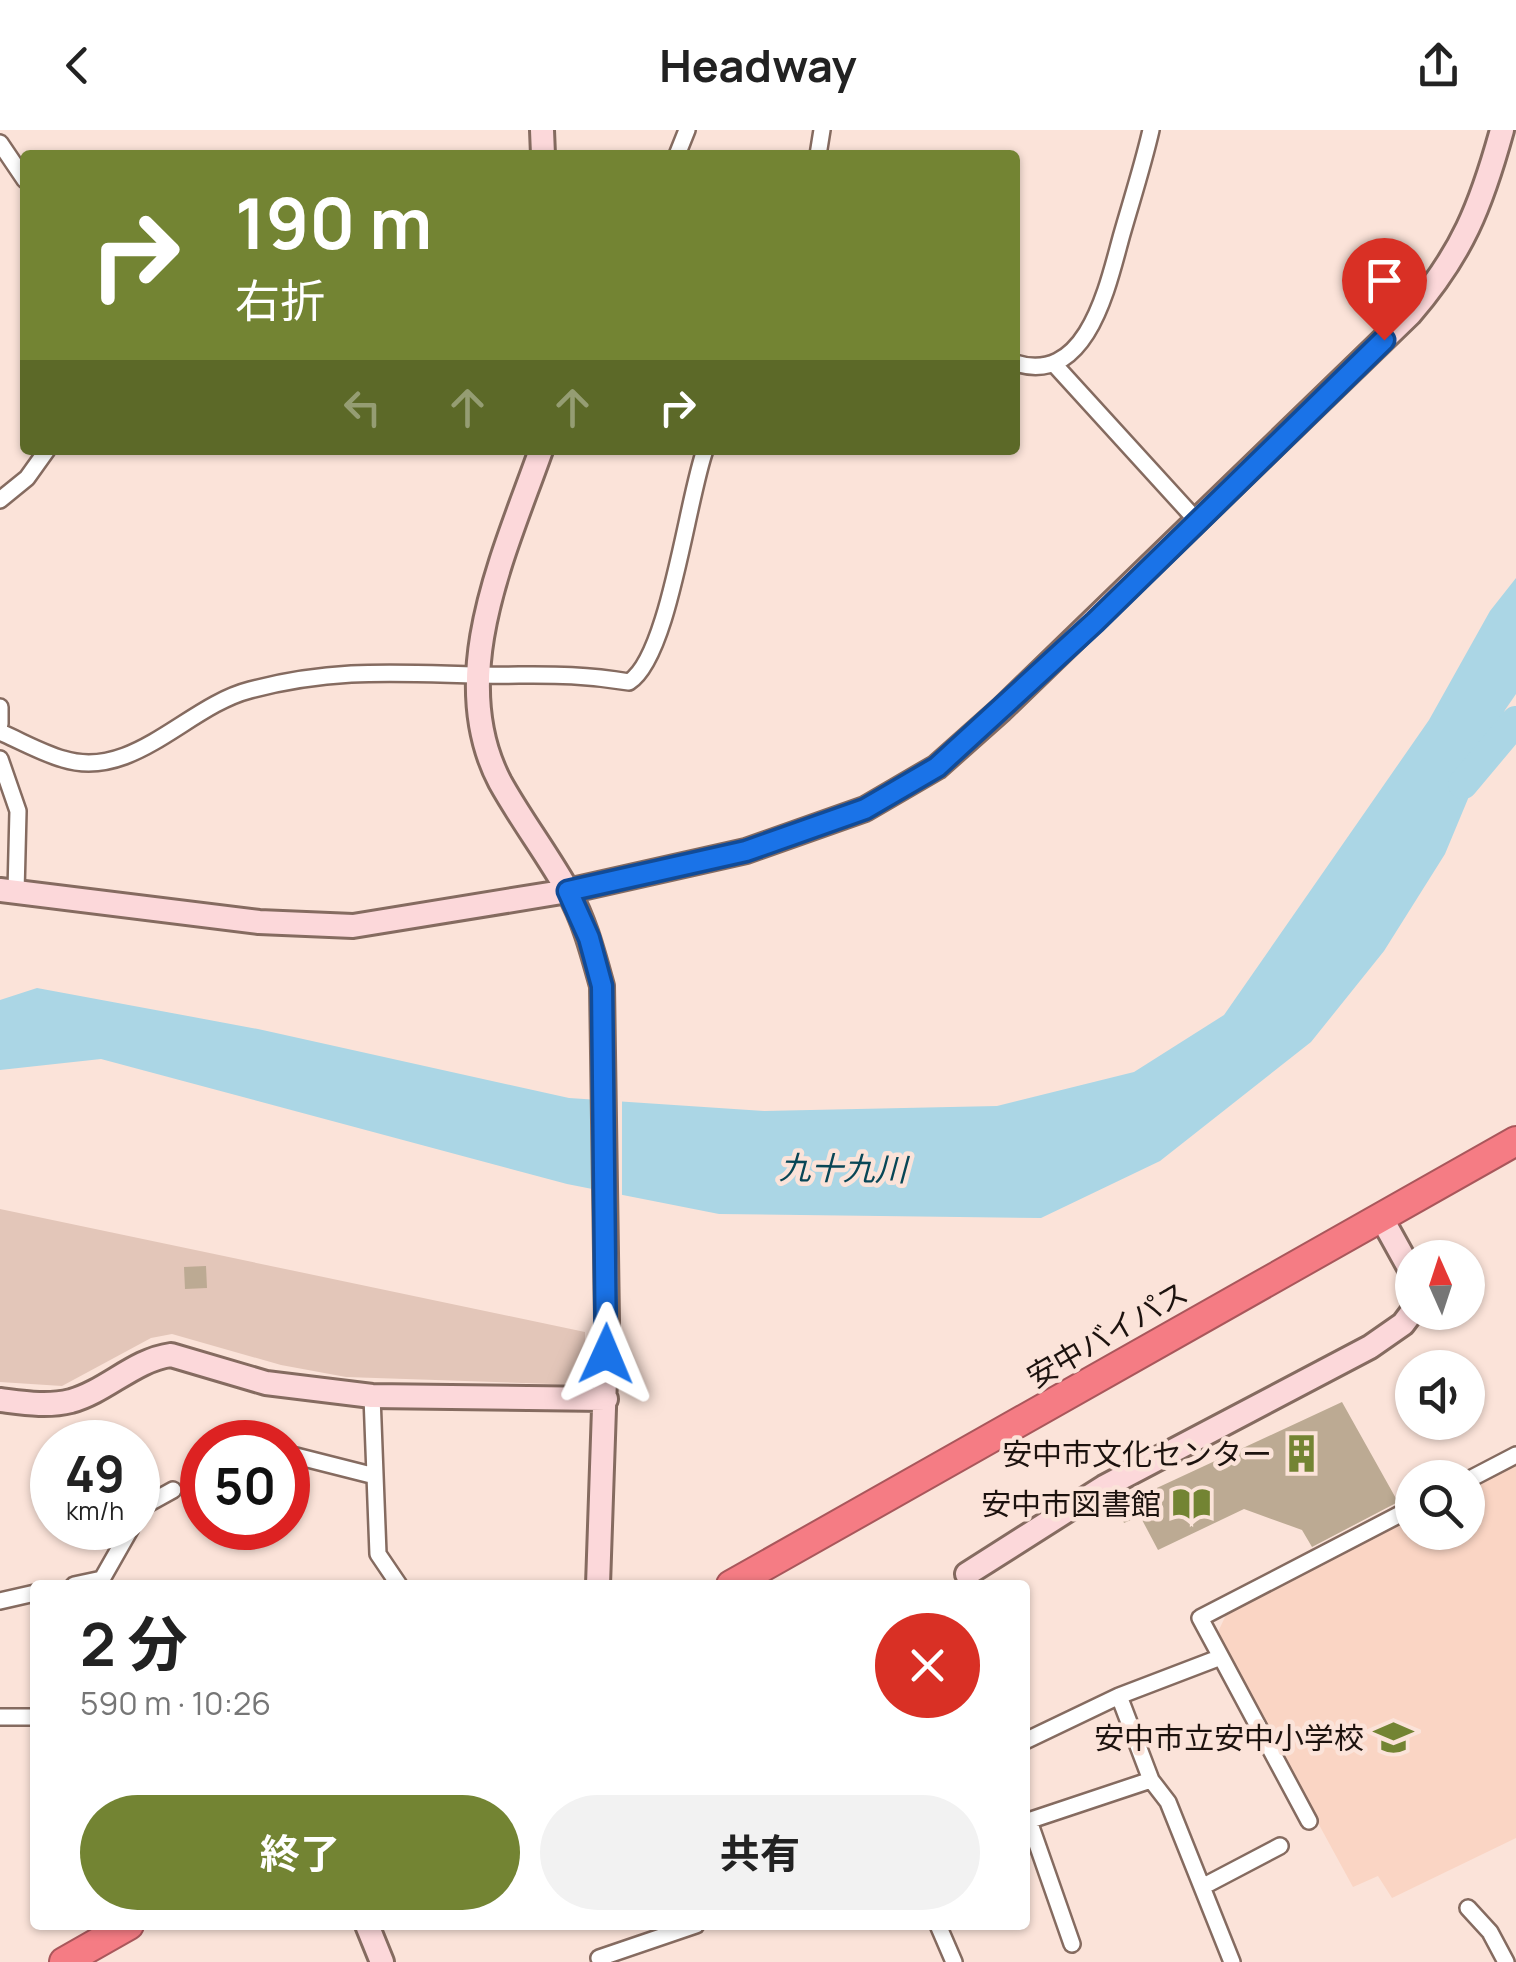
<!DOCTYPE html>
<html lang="ja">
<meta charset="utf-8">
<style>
:root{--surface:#fff;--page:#f2f2f2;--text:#222;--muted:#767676;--accent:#738433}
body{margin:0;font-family:Manrope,"Noto Sans JP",sans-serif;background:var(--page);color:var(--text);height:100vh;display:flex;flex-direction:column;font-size:38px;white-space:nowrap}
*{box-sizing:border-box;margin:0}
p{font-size:32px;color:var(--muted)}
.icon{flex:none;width:55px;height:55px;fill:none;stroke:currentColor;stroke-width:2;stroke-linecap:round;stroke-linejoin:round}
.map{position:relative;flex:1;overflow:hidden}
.details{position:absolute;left:30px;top:1450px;width:1000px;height:350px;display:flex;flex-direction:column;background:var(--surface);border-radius:10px;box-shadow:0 2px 8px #0004}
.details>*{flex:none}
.top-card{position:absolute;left:20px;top:20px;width:1000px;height:305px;border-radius:10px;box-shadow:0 2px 8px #0004;background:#738433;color:#fff;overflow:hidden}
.needle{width:65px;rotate:357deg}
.controls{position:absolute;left:1395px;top:1110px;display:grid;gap:20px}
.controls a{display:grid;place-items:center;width:90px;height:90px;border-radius:50%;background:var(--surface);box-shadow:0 2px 8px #0004;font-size:50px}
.speed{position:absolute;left:30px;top:1290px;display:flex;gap:20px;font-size:50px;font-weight:700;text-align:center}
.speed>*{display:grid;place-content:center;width:130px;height:130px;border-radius:50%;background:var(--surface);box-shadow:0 2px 8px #0004;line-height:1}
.speed small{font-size:25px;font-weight:400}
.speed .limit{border:15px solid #d22;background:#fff;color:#111}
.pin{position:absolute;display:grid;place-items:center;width:85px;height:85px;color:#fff;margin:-102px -42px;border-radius:50% 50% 50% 0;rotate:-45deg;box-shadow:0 0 10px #0007}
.pin .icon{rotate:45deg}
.me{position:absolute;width:110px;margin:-55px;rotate:1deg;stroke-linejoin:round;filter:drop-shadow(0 0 8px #0008)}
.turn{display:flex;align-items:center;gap:35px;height:210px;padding:0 50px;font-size:45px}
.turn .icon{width:130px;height:130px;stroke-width:2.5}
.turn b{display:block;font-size:70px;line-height:85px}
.lanes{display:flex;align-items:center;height:95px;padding:0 50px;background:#0003;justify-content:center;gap:50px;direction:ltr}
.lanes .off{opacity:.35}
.round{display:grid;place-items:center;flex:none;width:105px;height:105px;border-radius:52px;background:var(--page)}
.summary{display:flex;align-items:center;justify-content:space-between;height:170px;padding:0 50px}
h1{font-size:60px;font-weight:700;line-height:75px}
.primary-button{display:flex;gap:20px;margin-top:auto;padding:20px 50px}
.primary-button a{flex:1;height:115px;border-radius:60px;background:var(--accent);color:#fff;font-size:40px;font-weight:700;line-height:115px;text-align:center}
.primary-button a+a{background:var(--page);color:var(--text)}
header{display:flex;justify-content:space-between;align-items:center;height:130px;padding:0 50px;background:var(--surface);font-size:45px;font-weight:700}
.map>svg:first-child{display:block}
.built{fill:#fad5c4}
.green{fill:#e3c6b9}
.water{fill:#abd6e5}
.pier{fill:#fbe3d9}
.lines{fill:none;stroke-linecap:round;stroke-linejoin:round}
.river{stroke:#abd6e5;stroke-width:30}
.building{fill:#bcaa93}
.street-casing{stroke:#856b60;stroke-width:20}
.secondary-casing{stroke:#856b60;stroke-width:28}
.highway-casing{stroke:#a9575b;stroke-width:32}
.street{stroke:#fff;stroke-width:15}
.secondary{stroke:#fcd8da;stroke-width:22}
.highway{stroke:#f57c84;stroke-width:28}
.route-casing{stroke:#114b97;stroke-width:25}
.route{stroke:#1a73e8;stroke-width:18}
.labels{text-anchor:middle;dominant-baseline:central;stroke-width:9;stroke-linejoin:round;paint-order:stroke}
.street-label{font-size:30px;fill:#1d130f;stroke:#fbe3d9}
.poi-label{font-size:30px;fill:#1d130f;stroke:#fbe3d9;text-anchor:end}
.water-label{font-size:32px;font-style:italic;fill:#084656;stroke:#fbe3d9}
</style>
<header><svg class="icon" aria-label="back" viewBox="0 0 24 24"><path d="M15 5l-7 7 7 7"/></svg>Headway<svg class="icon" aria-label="share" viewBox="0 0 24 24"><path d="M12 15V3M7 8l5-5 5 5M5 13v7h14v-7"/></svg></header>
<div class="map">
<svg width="1516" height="1832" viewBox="0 0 1516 1832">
<rect width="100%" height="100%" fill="#fbe3d9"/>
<!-- built -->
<path class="built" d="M 1516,1333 L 1516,1708 L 1392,1768 L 1378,1746 L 1353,1757 L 1216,1506 L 1226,1485 L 1412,1387 L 1412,1402 L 1468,1402 L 1468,1359 Z"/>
<!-- green -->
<path class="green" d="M 0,1079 L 585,1202 L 585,1249 L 581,1255 L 346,1247 L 281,1235 L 172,1204 L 151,1208 L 62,1256 L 0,1252 Z"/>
<!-- water -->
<path class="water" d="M 1516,448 L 1516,564 L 1505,580 L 1445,724 L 1384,821 L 1311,912 L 1160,1031 L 1041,1088 L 719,1084 L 567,1054 L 101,929 L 0,940 L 0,870 L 37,858 L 258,899 L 569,968 L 764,981 L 997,976 L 1134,942 L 1224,885 L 1429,590 L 1490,481 Z"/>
<!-- pier -->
<path class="pier" d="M 593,965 L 622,967 L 622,1070 L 593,1064 Z"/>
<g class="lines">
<!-- river -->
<path class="river" d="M 1463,654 L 1516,591"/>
</g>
<!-- building -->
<path class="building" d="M 206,1136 L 207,1158 L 185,1159 L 184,1137 Z
M 1342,1272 L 1398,1372 L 1312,1417 L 1302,1400 L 1244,1379 L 1158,1420 L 1140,1386 L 1124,1393 L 1118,1376 Z"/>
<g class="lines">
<defs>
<path id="street" d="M 0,13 L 25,50
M 677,25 L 687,0
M 818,25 L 822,0
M 1015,233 C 1088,256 1108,154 1122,104 C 1132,69 1143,35 1151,0
M 1054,234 L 1198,392
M 0,370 L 27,348 L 47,320
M 0,577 L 0,594
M 0,602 C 21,611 42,623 63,629 C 133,651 187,576 250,560 C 334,538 394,543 477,545 C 534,546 571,542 629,552 C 669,527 687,370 705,320
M 0,629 L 18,681 L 16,762
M 372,1266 L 378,1424 L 399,1455
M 229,1309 L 243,1312
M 288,1324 L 375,1346
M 1468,1350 L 1516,1325
M 138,1387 L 144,1376 L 173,1360
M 74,1455 L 102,1449 L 131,1398
M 0,1471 L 35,1463
M 1221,1527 L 1200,1488 L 1412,1378
M 1119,1566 L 1151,1650 L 1168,1672 L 1232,1832
M 0,1587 L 35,1587
M 1025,1611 L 1119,1566 L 1221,1527 L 1309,1691
M 1029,1691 L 1072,1814
M 1025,1692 L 1151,1650
M 1202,1757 L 1280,1716
M 1468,1778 L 1490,1802 L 1506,1832
M 938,1795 L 954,1832
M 599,1828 L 696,1795"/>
<path id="secondary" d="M 542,0 L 543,25
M 541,320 C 505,422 445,547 500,652 C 521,690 548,725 569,763 C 585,792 593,824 602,856 L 607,1190 L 598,1455
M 0,760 L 259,792 L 353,796 L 568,761 L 746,721 L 865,679 L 937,637 L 1001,580 L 1410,184 C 1462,124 1481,76 1502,0
M 1381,1087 L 1412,1143
M 0,1270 C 24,1273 47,1277 71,1271 C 107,1261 134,1230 171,1225 L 266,1253 L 372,1266 L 606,1269
M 967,1444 L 1104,1357 L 1370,1217 L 1403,1194 L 1412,1182
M 367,1795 L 382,1832"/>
<path id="highway" d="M 731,1455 L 1516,1011
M 64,1832 L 129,1795"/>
</defs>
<!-- street casing -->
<use href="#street" class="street-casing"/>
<!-- secondary casing -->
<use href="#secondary" class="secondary-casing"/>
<!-- highway casing -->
<use href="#highway" class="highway-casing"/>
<!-- street -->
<use href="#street" class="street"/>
<!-- secondary -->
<use href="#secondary" class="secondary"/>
<!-- highway -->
<use href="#highway" class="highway"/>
</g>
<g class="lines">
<defs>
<path id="route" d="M 606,1224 L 602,856 L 589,808 L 568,761 L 746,721 L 865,679 L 937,637 L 1095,492 L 1384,210"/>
</defs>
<!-- route casing -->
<use href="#route" class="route-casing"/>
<!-- route -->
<use href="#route" class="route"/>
</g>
<!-- icons -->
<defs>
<symbol id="building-bare" viewBox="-9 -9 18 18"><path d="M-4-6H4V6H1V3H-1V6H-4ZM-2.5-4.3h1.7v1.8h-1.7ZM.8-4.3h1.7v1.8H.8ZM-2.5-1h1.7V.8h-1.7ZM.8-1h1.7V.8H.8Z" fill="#738433" stroke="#fbe3d9" stroke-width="2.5" paint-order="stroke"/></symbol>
<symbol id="library-bare" viewBox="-9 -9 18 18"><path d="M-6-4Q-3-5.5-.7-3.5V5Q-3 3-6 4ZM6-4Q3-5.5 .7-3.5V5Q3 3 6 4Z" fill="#738433" stroke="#fbe3d9" stroke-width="2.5" paint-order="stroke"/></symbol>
<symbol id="school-bare" viewBox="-9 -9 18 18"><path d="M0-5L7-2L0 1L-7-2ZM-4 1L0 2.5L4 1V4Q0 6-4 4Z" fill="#738433" stroke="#fbe3d9" stroke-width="2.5" paint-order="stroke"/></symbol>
</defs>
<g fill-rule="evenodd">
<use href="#building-bare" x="1274" y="1296" width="55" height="55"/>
<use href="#library-bare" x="1164" y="1346" width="55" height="55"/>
<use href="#school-bare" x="1366" y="1580" width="55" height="55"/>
</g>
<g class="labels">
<!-- street labels -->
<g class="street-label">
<text transform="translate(1107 1204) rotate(-30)">安中バイパス</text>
</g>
<!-- poi labels -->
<g class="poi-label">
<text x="1272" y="1323">安中市文化センター</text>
<text x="1161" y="1373">安中市図書館</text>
<text x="1364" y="1607">安中市立安中小学校</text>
</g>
<!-- water labels -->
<g class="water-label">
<text transform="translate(843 1038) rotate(1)">九十九川</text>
</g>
</g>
</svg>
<div class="controls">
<a><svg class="needle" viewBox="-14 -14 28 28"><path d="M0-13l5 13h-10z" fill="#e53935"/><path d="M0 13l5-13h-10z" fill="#767676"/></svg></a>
<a><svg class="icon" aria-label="sound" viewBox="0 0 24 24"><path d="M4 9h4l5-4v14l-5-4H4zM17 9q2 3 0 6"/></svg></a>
<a><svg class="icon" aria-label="search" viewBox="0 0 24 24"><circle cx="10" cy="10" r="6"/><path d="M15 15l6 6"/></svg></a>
</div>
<div class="speed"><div>49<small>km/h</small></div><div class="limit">50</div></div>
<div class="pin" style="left:1384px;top:210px;background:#d93025"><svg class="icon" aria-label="arrive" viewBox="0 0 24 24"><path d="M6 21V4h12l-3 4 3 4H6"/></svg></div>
<svg class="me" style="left:606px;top:1224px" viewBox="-20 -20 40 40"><path d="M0-17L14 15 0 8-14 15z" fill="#1a73e8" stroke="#fff" stroke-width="4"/></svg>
<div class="top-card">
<div class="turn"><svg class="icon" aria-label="right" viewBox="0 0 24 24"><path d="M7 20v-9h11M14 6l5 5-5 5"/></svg><div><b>190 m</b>右折</div></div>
<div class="lanes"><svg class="icon off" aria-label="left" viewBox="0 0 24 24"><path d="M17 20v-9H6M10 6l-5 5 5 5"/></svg><svg class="icon off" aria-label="ahead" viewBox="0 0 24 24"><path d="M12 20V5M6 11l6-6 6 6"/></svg><svg class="icon off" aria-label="ahead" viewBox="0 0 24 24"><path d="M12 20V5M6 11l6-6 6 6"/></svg><svg class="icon" aria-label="right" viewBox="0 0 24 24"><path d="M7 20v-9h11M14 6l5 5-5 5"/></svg></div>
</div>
<section class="details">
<div class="summary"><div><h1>2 分</h1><p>590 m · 10:26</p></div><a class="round" style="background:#d93025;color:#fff"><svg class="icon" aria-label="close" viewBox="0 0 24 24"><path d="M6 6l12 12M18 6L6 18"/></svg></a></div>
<div class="primary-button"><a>終了</a><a>共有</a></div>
</section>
</div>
